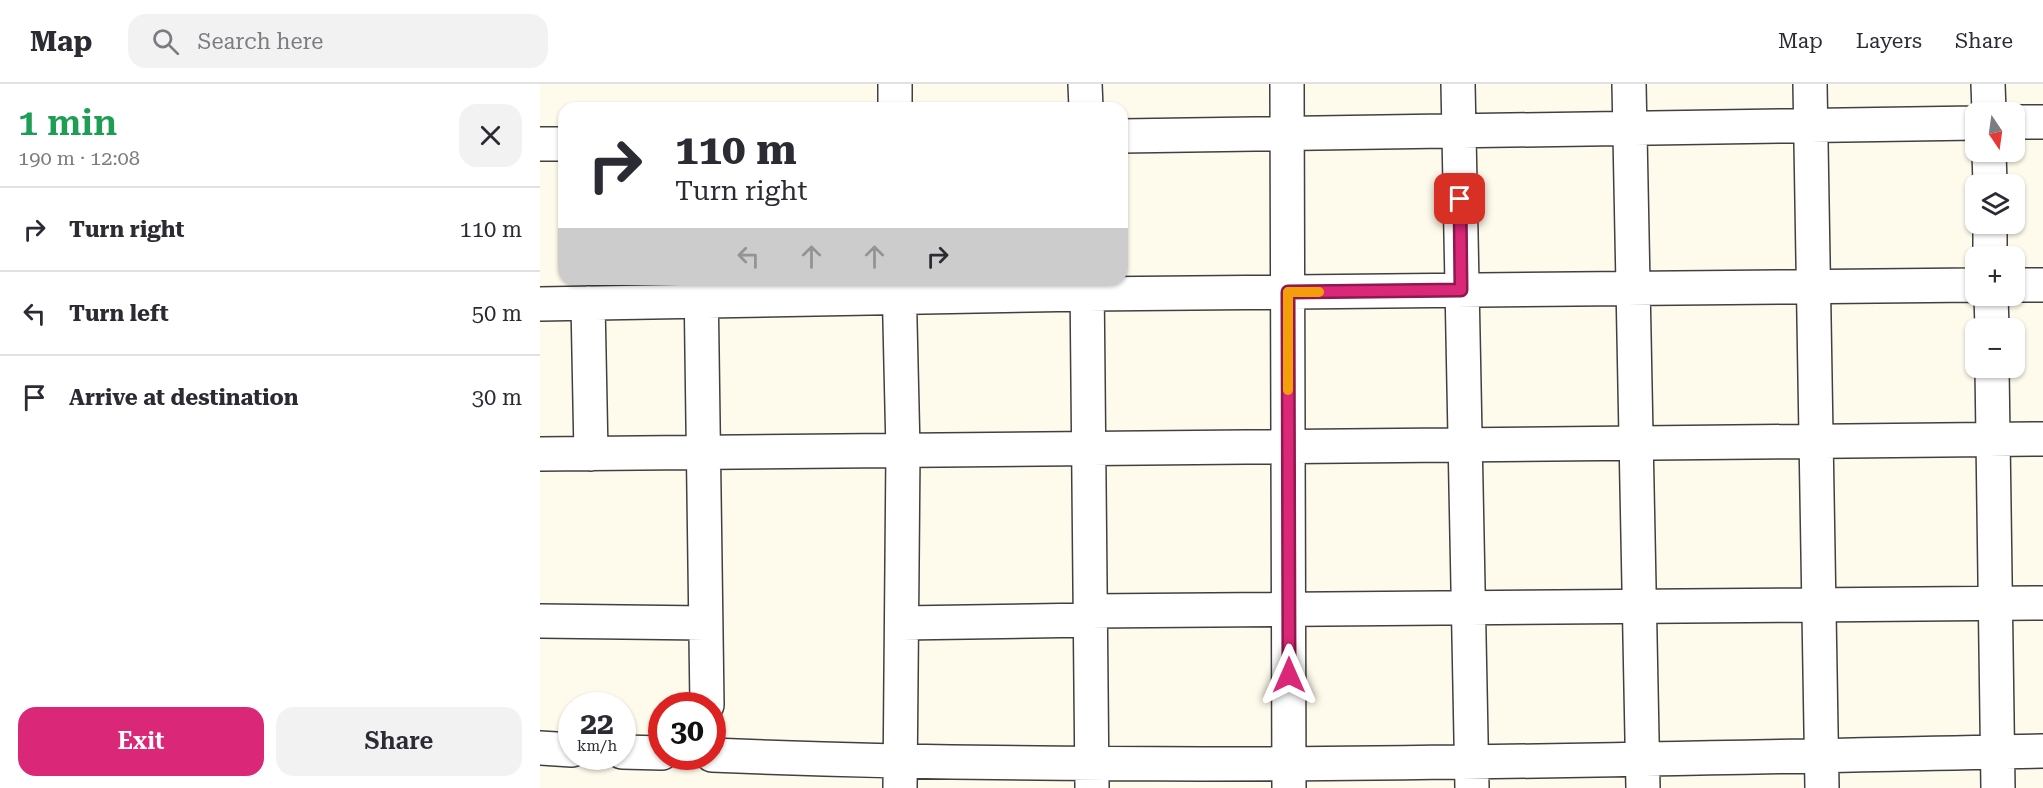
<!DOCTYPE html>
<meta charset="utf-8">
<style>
:root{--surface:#fff;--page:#f2f2f3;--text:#2b2b33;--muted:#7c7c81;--line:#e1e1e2;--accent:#db2777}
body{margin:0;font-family:"Roboto Serif",serif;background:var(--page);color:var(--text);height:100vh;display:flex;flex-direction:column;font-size:22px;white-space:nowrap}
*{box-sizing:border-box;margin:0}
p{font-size:20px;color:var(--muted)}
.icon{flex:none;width:33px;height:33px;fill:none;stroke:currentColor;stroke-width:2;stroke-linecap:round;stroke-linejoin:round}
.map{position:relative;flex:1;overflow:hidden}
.panel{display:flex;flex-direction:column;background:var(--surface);width:540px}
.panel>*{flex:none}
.top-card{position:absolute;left:18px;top:18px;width:570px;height:183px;border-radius:18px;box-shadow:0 2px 4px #0004;background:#fff;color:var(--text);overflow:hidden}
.needle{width:39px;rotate:167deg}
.tools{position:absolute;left:1425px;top:18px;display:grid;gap:12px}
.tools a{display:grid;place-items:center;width:60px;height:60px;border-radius:12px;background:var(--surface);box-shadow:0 2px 4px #0004;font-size:30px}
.speed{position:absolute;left:18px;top:608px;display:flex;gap:12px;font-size:30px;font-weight:700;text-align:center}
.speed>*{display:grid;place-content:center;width:78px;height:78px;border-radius:50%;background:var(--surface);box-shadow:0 2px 4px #0004;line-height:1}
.speed small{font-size:15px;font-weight:400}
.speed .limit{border:9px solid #d22;background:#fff;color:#111}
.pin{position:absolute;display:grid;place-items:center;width:51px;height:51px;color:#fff;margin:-26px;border-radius:12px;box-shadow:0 3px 9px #0006}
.me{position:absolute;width:66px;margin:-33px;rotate:0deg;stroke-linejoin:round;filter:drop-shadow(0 0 4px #0008)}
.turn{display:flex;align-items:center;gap:21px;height:126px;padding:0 18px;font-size:27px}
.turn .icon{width:78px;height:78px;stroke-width:2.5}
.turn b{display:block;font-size:42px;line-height:51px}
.lanes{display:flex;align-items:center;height:57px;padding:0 18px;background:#0003;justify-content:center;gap:30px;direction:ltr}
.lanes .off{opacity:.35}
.round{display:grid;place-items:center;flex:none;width:63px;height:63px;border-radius:18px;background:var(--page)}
.head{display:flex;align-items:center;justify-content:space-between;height:102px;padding:0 18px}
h1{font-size:36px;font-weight:600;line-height:45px;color:#1e9e55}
.cta{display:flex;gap:12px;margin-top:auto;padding:12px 18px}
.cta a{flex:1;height:69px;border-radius:18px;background:var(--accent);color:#fff;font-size:24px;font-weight:600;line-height:69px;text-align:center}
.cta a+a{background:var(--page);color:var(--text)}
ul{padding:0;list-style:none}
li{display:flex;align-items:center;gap:18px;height:84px;padding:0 18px;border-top:2px solid var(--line)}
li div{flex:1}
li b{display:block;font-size:22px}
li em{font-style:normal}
header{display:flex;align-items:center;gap:36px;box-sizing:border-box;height:84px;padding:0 30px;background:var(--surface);border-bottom:2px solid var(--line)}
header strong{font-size:28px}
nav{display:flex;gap:33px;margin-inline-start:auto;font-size:21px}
.search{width:420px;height:54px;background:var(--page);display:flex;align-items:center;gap:15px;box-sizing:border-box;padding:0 21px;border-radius:18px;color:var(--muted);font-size:22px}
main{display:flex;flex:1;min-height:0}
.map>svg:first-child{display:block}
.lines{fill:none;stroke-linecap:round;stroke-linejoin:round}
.minor-casing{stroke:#404040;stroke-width:36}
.minor{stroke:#fff;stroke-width:33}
.route-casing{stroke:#8e194d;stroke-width:15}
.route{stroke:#db2777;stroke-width:10}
.slow{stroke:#f59e0b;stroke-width:10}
</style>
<header>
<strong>Map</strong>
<div class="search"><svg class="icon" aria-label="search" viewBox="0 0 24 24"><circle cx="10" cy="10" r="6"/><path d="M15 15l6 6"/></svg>Search here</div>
<nav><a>Map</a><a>Layers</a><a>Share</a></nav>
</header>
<main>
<section class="panel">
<div class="head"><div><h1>1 min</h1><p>190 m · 12:08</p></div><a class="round"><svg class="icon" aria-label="close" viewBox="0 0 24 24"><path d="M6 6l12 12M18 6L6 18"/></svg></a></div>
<ul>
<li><svg class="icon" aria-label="right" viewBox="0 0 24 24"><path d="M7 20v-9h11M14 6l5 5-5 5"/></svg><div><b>Turn right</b></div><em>110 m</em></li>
<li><svg class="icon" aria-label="left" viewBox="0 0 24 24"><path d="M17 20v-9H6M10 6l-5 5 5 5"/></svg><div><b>Turn left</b></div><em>50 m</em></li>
<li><svg class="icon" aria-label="arrive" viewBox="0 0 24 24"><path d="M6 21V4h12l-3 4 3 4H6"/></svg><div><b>Arrive at destination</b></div><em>30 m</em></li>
</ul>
<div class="cta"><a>Exit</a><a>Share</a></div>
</section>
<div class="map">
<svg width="1503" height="704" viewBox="0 0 1503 704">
<rect width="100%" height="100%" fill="#fffbec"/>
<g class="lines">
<defs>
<path id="minor" d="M 355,0 L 355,24
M 545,0 L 546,24
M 747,0 L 749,704
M 918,0 L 932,704
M 1089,0 L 1103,704
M 1270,0 L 1282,704
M 1448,0 L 1449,28
M 1474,38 L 1503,38
M 582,52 L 1436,39
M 0,60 L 24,60
M 1449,68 L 1450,100
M 1450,140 L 1450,172
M 359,195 L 363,367 L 360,704
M 547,195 L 552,704
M 161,197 L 167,621
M 1474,201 L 1503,201
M 1451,212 L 1452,244
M 48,219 L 51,370
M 0,220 L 547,210 L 1436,201
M 1452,284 L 1458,704
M 0,370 L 1503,355
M 550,527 L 1503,519
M 0,537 L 165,539
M 362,539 L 550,536
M 0,664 L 32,666
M 82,668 L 122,669
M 172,671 C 616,689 1060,676 1503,667"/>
</defs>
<!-- minor casing -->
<use href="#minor" class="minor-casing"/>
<!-- minor -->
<use href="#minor" class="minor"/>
</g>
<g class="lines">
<defs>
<path id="route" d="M 749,591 L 748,208 L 921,206 L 920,115"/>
</defs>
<!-- route casing -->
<use href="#route" class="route-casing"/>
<!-- route -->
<use href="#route" class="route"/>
<!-- slow -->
<path class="slow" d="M 748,306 L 748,208 L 779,208"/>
</g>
</svg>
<div class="tools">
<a><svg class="needle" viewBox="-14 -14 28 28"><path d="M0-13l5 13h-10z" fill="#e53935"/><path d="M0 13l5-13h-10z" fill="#7c7c81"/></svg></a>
<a><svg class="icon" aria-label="layers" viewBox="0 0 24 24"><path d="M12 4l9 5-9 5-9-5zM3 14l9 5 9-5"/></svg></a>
<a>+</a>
<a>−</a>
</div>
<div class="speed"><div>22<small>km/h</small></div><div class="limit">30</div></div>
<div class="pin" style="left:920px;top:115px;background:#d93025"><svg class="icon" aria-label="arrive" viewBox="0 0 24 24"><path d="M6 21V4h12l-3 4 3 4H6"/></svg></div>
<svg class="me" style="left:749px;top:591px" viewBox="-20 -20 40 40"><path d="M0-17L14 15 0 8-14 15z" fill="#db2777" stroke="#fff" stroke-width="4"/></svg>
<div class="top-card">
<div class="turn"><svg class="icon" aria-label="right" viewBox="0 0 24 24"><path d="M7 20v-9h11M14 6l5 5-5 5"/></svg><div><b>110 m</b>Turn right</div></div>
<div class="lanes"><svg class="icon off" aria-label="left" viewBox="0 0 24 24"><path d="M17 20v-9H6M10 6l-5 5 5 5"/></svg><svg class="icon off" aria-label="ahead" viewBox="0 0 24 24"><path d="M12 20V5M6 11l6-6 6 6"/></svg><svg class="icon off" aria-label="ahead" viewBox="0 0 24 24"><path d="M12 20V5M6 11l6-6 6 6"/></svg><svg class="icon" aria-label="right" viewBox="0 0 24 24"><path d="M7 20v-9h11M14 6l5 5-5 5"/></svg></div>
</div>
</div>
</main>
